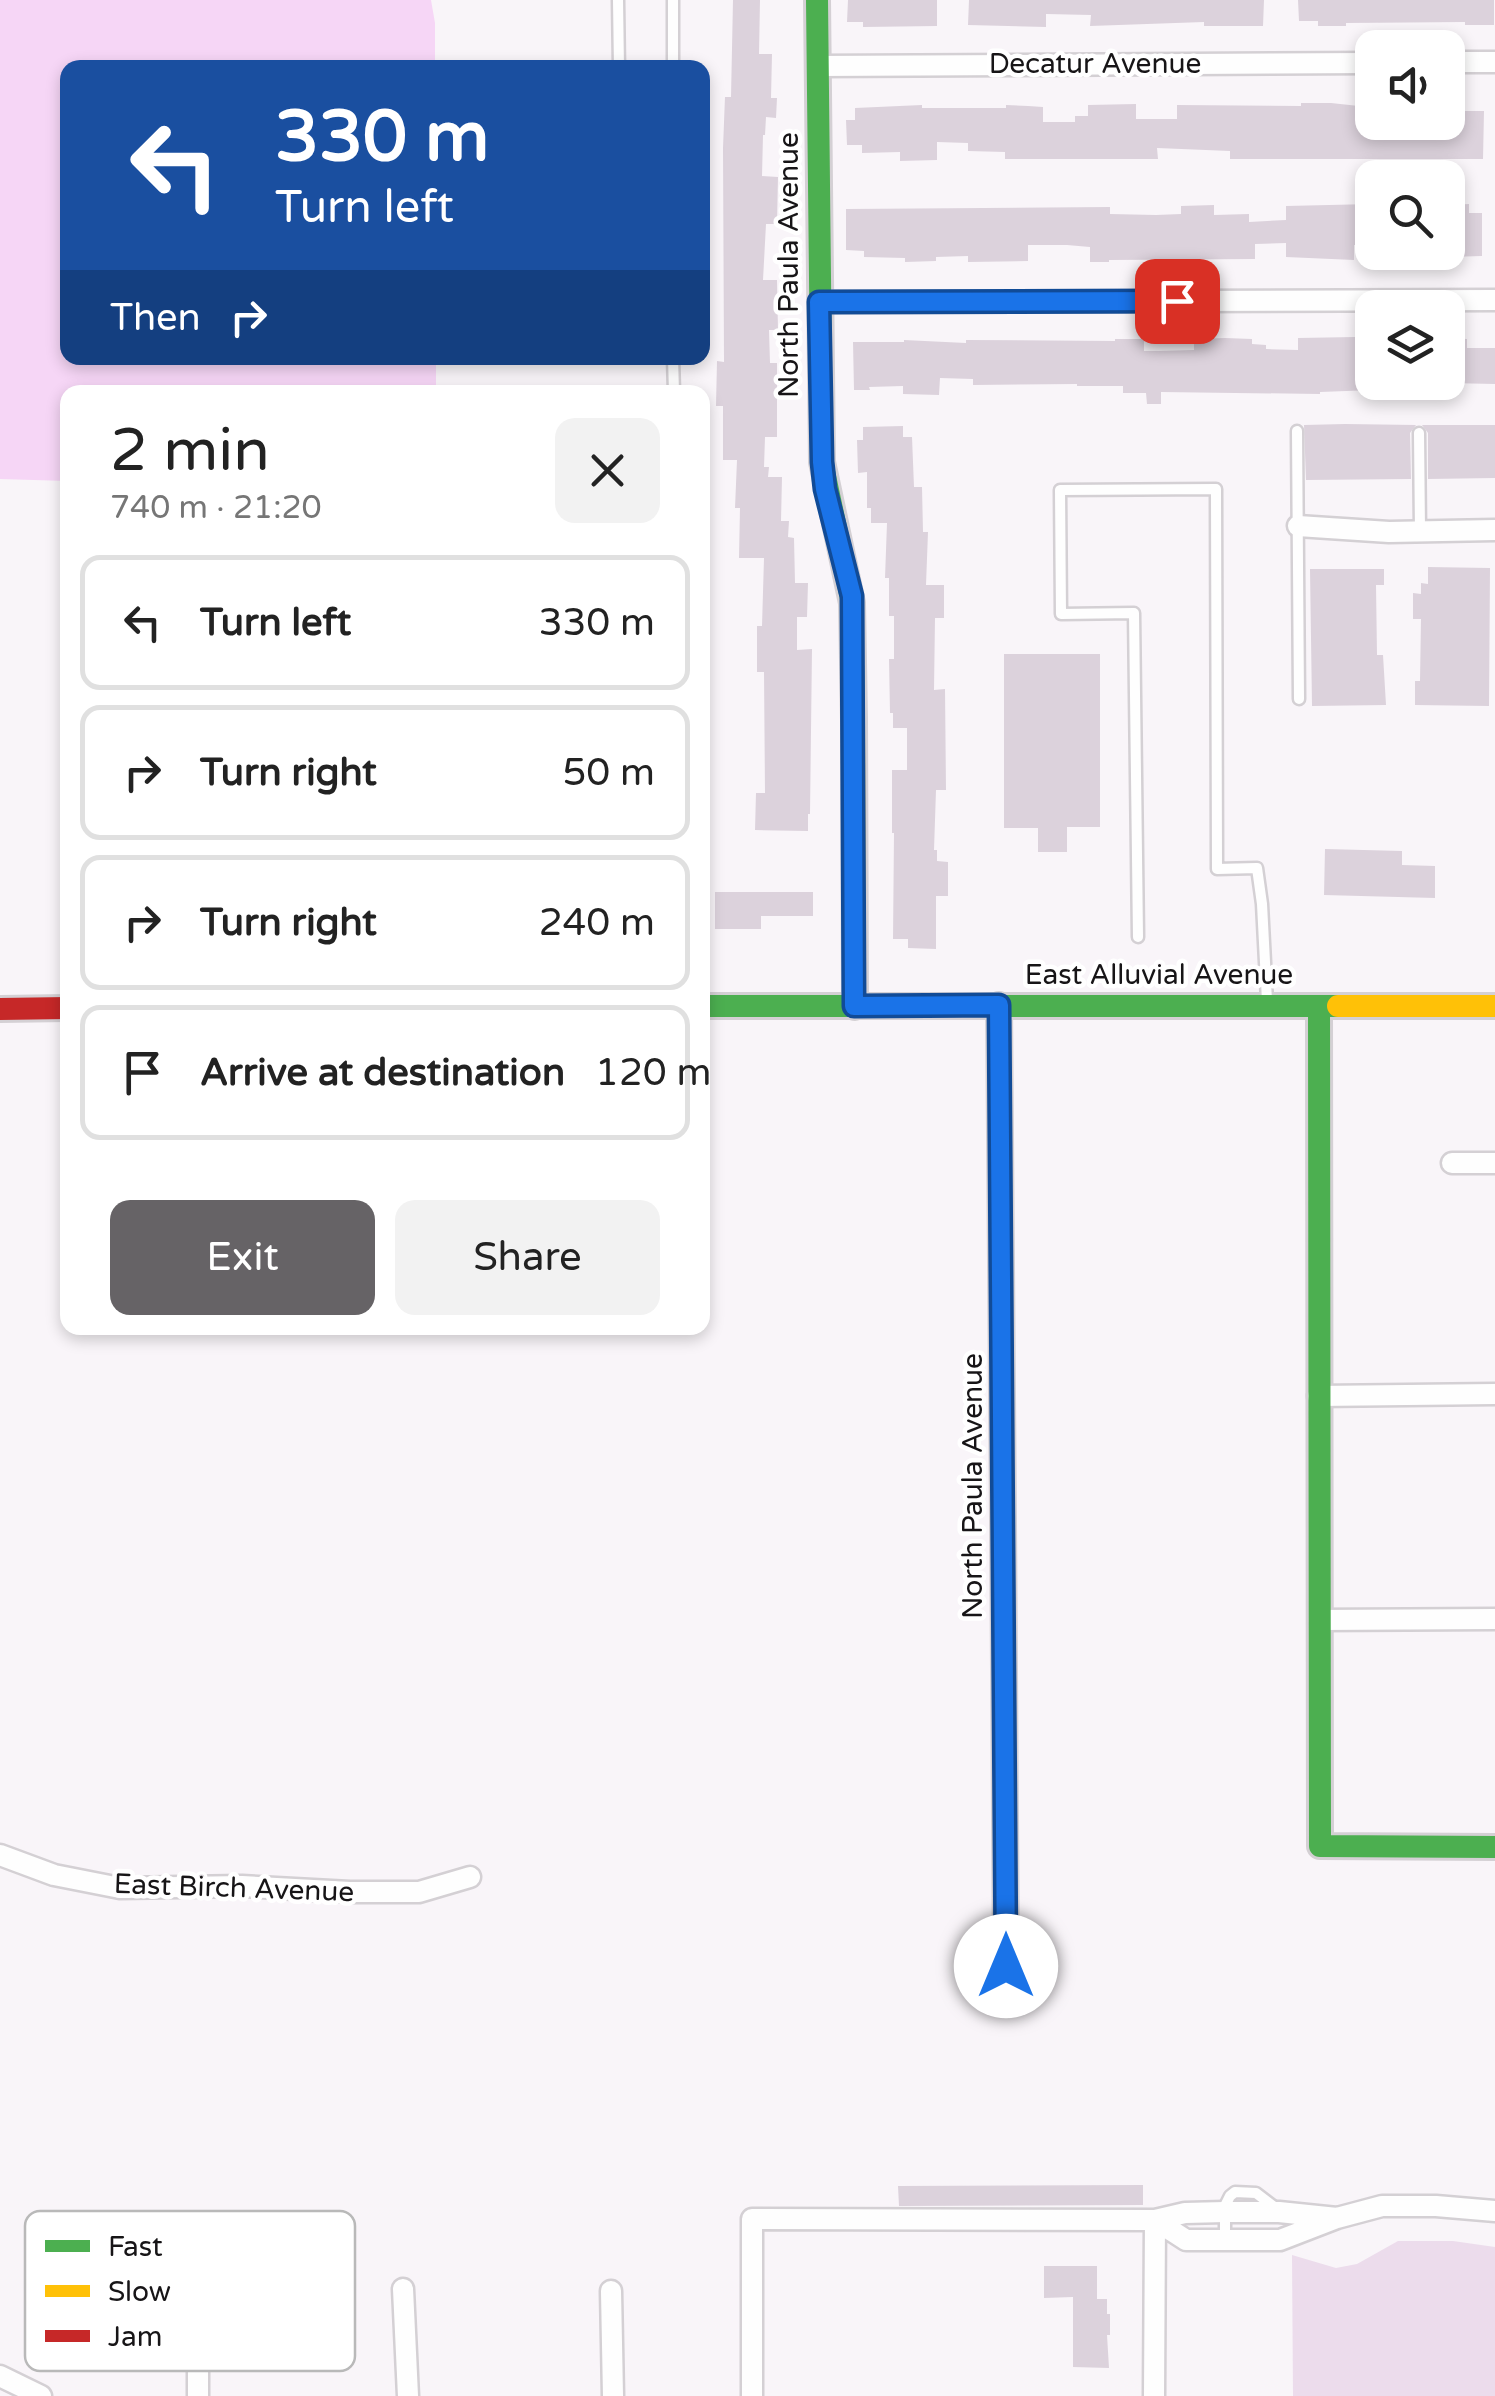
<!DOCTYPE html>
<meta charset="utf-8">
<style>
:root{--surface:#fff;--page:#f2f2f2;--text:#222;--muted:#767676;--line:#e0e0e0;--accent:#666366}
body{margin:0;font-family:"Varela Round",sans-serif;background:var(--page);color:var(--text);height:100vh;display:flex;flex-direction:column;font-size:38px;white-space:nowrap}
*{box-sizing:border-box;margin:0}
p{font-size:32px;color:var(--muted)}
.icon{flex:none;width:55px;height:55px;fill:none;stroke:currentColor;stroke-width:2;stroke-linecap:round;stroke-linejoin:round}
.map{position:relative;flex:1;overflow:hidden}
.side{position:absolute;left:60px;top:385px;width:650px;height:950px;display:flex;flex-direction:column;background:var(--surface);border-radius:20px;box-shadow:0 5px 15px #0003}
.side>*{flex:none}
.banner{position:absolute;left:60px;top:60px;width:650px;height:305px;border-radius:20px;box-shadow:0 5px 15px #0003;background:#1a4fa0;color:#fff;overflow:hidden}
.controls{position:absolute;left:1355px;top:30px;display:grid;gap:20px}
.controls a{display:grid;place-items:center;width:110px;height:110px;border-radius:20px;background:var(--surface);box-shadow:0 5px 15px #0003;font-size:50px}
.pin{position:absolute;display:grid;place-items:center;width:85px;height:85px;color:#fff;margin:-42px;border-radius:20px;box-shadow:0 5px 15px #0006}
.me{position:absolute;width:110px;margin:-55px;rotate:0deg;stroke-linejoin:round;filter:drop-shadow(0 0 8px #0008)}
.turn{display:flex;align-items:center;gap:35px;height:210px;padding:0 50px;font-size:45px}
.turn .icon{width:130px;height:130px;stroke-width:2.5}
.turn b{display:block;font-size:70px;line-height:85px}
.then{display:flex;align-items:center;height:95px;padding:0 50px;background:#0003;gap:20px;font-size:38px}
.round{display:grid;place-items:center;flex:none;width:105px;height:105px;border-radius:20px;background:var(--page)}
.overview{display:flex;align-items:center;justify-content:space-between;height:170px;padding:0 50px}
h1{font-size:60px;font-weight:600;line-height:75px}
.primary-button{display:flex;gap:20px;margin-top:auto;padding:20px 50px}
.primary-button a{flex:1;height:115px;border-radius:20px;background:var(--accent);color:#fff;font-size:40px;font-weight:600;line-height:115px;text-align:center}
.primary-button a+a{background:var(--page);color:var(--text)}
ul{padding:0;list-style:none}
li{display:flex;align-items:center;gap:30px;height:135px;margin:0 20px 15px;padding:0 30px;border:5px solid var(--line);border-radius:20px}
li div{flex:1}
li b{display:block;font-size:38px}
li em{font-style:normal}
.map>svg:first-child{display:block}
.green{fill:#ecdcec}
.water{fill:#f6d6f6}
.building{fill:#dcd2dc}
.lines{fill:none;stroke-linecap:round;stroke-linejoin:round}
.lane-casing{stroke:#d4d0d4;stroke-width:15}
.street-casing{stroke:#d4d0d4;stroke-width:25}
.fast-casing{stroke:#d4d0d4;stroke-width:28}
.slow-casing{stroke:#d4d0d4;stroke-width:28}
.jam-casing{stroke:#d4d0d4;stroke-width:28}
.lane{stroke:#fefefe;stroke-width:10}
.street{stroke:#fefefe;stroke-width:20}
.fast{stroke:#4caf50;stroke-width:22}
.slow{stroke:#ffc107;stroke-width:22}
.jam{stroke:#c62828;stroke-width:22}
.route-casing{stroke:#114b97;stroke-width:25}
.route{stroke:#1a73e8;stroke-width:18}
.labels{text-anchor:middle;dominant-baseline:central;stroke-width:9;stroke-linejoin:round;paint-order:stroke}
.street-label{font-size:28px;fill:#171517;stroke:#fff}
.key{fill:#fff;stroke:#b9b9b9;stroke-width:2.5}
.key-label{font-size:28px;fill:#171517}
</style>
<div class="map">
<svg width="1495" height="2396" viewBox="0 0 1495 2396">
<rect width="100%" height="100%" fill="#f9f5f9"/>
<!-- green -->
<path class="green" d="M 1398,2241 L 1453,2241 L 1495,2247 L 1495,2396 L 1293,2396 L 1292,2255 L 1336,2268 L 1357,2264 Z"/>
<!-- water -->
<path class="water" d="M 0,0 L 431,0 L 435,23 L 435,67 L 68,68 L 68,358 L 436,358 L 436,392 L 68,392 L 67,481 L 0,479 Z"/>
<!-- building -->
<path class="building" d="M 733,0 L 760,0 L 759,54 L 772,54 L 771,98 L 777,98 L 776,118 L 766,117 L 765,135 L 763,135 L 762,176 L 778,177 L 777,224 L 766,224 L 763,280 L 777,280 L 778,330 L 769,330 L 770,363 L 777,363 L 777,437 L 765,437 L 764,467 L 769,467 L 768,477 L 782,477 L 781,521 L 789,521 L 788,537 L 794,538 L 795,583 L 808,583 L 807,617 L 797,617 L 797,650 L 812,649 L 810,814 L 808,814 L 808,831 L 755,830 L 756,793 L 765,793 L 764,672 L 757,672 L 757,626 L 762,626 L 764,558 L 739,558 L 740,508 L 735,508 L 737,460 L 723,460 L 723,406 L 716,406 L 717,361 L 724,362 L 723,148 L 725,97 L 731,97 Z
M 848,0 L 937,0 L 937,26 L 863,27 L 863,22 L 847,22 Z
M 969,0 L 1264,0 L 1263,26 L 1204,26 L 1204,22 L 1090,26 L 1091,15 L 1046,14 L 1046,27 L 968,25 Z
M 1298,0 L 1494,0 L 1494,25 L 1465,25 L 1465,22 L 1346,23 L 1346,26 L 1318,26 L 1318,21 L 1299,21 Z
M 1448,102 L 1464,102 L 1464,111 L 1484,111 L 1483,159 L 1230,159 L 1230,151 L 1157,148 L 1158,159 L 1005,159 L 1005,152 L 968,151 L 968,143 L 937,142 L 937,160 L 900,161 L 900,152 L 862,153 L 862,145 L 847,145 L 846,120 L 855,120 L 855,108 L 922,105 L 922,108 L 1006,108 L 1006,105 L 1028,106 L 1043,107 L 1043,122 L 1075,122 L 1075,116 L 1088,116 L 1088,105 L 1136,104 L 1136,119 L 1177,119 L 1177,105 L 1301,106 L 1301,103 L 1331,103 L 1368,107 L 1368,122 L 1448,122 Z
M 1372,204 L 1372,245 L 1354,245 L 1354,260 L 1286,257 L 1286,243 L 1255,244 L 1255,259 L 1109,260 L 1109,262 L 1090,262 L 1090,247 L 1067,245 L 1028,245 L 1028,261 L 968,262 L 968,256 L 936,257 L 936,261 L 905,262 L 905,258 L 864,257 L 864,251 L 846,250 L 846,209 L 1110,207 L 1110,214 L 1156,215 L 1181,214 L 1181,206 L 1214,205 L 1214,215 L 1249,214 L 1249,222 L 1286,220 L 1286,206 Z
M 1469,204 L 1469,213 L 1482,213 L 1482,256 L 1448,257 L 1448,205 Z
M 1355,337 L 1356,349 L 1371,348 L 1373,390 L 1320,392 L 1320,394 L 1161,392 L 1161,404 L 1147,404 L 1146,393 L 1123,393 L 1123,386 L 1077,386 L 1077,384 L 973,385 L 973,379 L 940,378 L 939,395 L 903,394 L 903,386 L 869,387 L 870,390 L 854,390 L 853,342 L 904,342 L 904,340 L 966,343 L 966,340 L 1115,341 L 1115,339 L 1144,339 L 1144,351 L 1160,351 L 1194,350 L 1194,339 L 1225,338 L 1252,339 L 1252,344 L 1266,345 L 1266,349 L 1298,350 L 1298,338 Z
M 1448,338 L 1467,339 L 1467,348 L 1495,348 L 1495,384 L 1448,383 Z
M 1345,424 L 1416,425 L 1410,433 L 1411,479 L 1306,480 L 1304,425 Z
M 1422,425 L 1495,425 L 1495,478 L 1428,479 L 1428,433 Z
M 903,426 L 903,437 L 912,437 L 914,487 L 922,487 L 923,532 L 928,532 L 926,585 L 944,585 L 944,618 L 935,618 L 934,690 L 945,689 L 946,790 L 936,790 L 934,850 L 937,850 L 937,861 L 948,862 L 948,896 L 936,896 L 936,949 L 908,948 L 908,939 L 893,939 L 894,833 L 892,833 L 892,770 L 907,770 L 907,728 L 893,728 L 893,713 L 890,713 L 889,659 L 894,659 L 894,616 L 889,616 L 889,578 L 885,578 L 887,523 L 871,523 L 871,508 L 867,508 L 867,472 L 858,473 L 857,440 L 863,440 L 863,427 Z
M 1428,567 L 1490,568 L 1489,706 L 1415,705 L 1415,681 L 1420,681 L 1421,619 L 1413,619 L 1413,593 L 1421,594 L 1421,583 L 1428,584 Z
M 1310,569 L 1384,569 L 1384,585 L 1376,585 L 1377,655 L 1383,655 L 1386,705 L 1312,706 Z
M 1004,654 L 1100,654 L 1100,827 L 1067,827 L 1067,852 L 1038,852 L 1038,828 L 1004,828 Z
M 1325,849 L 1402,851 L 1402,865 L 1435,866 L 1435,898 L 1324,895 Z
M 715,892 L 813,892 L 813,916 L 761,916 L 761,929 L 715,929 Z
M 1143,2185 L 1143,2205 L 899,2206 L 898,2186 Z
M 1044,2266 L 1097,2266 L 1097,2299 L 1107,2299 L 1107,2314 L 1110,2314 L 1110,2335 L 1107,2335 L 1109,2368 L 1073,2367 L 1073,2297 L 1044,2298 Z"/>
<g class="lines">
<defs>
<path id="lane" d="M 618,0 L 619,68
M 673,0 L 673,68
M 673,358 L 674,392
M 1297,431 L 1299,699
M 1419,433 L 1420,531
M 1138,937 L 1134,613 L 1061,614 L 1060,490 L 1216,489 L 1217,869 L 1257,868 L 1262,904 L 1267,1001
M 1225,2239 L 1225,2206 L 1230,2196 L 1235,2192 L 1256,2193 L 1277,2209"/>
<path id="street" d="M 1448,62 L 1495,62
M 817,66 L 1372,63
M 819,302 L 1495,300
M 1298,526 L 1389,532 L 1495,530
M 1452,1163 L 1495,1163
M 1318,1396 L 1495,1394
M 1319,1620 L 1495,1619
M 0,1855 L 54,1875 L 120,1888 L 242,1886 L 350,1892 L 419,1892 L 470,1877
M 1225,2212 L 1279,2212 L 1337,2218 L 1280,2240 L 1186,2240 L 1155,2220 L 1185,2213 Z
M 1337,2218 L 1382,2206 L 1436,2206 L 1495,2211
M 403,2289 L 408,2396
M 611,2291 L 613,2396
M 198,2295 L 198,2396
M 0,2376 L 41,2396
M 752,2396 L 752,2219 L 1155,2220 L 1154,2396"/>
<path id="fast" d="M 817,0 L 822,462 L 852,603 L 854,720
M 999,1005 L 1003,1522
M 702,1006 L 1338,1006
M 1319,1006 L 1320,1846 L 1495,1847"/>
<path id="slow" d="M 854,720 L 855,1007
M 1338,1006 L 1495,1006
M 1003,1522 L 1006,1966"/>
<path id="jam" d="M 0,1009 L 68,1008"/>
</defs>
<!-- lane casing -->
<use href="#lane" class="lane-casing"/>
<!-- street casing -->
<use href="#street" class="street-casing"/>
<!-- fast casing -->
<use href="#fast" class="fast-casing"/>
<!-- slow casing -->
<use href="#slow" class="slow-casing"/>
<!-- jam casing -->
<use href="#jam" class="jam-casing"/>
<!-- lane -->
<use href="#lane" class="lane"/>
<!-- street -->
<use href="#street" class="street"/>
<!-- fast -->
<use href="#fast" class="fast"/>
<!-- slow -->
<use href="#slow" class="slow"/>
<!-- jam -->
<use href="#jam" class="jam"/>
</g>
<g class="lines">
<defs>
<path id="route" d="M 1006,1966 L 999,1005 L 854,1006 L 852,596 L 825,489 L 822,462 L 819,302 L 1177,301"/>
</defs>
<!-- route casing -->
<use href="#route" class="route-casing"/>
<!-- route -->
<use href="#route" class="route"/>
</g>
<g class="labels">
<!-- street labels -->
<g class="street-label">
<text x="1095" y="64">Decatur Avenue</text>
<text transform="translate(789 265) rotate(-90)">North Paula Avenue</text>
<text x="1159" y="975">East Alluvial Avenue</text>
<text transform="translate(973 1486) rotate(-90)">North Paula Avenue</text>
<text transform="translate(234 1888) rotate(2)">East Birch Avenue</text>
</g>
</g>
<!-- legend -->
<rect x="25" y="2211" width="330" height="160" rx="15" class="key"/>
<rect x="45" y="2240" width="45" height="12" fill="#4caf50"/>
<rect x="45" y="2285" width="45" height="12" fill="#ffc107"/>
<rect x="45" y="2330" width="45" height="12" fill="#c62828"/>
<g class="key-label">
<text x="108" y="2256">Fast</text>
<text x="108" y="2301">Slow</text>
<text x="108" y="2346">Jam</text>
</g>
</svg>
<div class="controls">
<a><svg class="icon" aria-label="sound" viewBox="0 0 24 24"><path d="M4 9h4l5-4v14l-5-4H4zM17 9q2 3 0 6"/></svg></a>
<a><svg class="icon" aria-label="search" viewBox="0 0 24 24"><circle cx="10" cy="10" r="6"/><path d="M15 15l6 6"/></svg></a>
<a><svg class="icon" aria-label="layers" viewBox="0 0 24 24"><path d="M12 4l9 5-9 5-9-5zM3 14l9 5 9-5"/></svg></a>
</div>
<div class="pin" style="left:1177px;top:301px;background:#d93025"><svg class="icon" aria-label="arrive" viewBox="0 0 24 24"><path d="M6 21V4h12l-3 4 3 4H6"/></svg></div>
<svg class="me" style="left:1006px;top:1966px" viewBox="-20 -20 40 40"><circle r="19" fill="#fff"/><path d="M0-13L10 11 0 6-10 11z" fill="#1a73e8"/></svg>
<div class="banner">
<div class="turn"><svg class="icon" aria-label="left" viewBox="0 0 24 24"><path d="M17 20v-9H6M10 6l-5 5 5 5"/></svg><div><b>330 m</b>Turn left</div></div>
<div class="then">Then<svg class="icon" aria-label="right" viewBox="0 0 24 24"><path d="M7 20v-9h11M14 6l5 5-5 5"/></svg></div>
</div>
<section class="side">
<div class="overview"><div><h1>2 min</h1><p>740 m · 21:20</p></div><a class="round"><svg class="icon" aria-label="close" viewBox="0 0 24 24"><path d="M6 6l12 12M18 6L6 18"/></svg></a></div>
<ul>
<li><svg class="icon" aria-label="left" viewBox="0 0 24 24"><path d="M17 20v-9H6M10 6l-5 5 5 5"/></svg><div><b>Turn left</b></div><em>330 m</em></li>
<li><svg class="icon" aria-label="right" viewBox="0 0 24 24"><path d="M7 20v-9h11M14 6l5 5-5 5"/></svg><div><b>Turn right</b></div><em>50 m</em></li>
<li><svg class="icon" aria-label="right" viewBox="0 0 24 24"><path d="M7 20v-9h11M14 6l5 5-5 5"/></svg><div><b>Turn right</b></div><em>240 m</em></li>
<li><svg class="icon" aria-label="arrive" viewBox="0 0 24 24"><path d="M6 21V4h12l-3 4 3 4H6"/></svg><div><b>Arrive at destination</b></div><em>120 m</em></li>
</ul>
<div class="primary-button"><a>Exit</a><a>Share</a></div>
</section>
</div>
